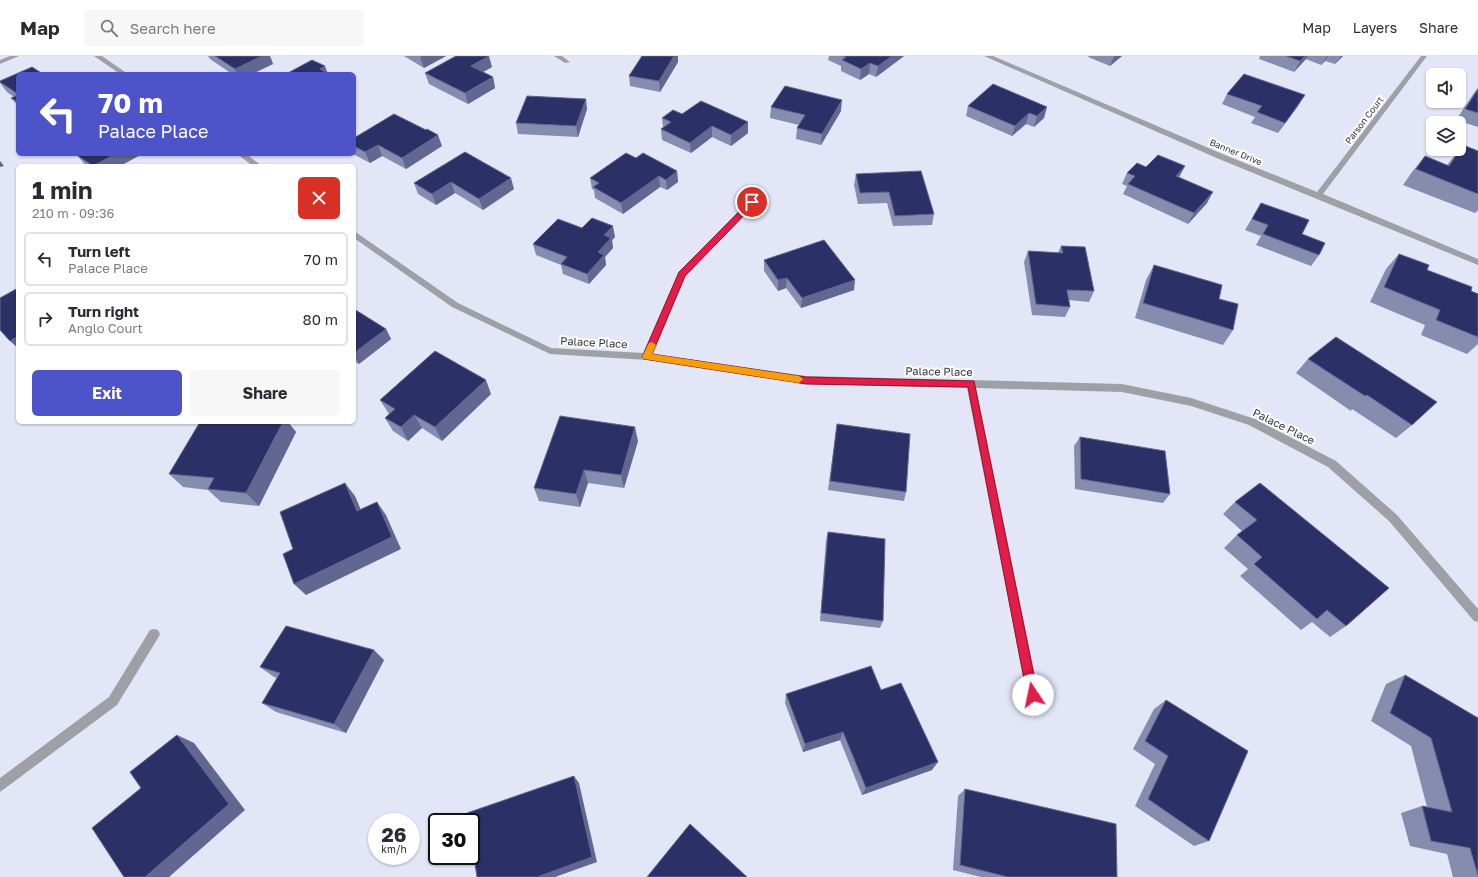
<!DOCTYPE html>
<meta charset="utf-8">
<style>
:root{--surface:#fff;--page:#f7f7f7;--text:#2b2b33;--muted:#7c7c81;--line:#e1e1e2;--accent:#4d54ca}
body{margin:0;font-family:"Golos Text",sans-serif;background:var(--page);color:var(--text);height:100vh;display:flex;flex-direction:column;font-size:15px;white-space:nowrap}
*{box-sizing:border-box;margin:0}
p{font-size:13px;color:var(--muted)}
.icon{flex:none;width:22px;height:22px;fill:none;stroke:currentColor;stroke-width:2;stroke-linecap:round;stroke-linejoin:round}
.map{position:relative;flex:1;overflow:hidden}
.details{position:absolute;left:16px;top:108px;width:340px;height:260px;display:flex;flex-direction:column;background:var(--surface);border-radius:6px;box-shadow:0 1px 3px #0004}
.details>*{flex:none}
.banner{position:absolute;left:16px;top:16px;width:340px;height:84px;border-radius:6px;box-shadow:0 1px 3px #0004;background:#4d54ca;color:#fff;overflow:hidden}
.buttons{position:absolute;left:1426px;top:12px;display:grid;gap:8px}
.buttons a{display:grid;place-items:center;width:40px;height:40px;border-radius:6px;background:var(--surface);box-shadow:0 1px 3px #0004;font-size:20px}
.speed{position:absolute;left:368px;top:757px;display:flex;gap:8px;font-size:20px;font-weight:700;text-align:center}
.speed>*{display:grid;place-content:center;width:52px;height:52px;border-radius:50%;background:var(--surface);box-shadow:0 1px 3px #0004;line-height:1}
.speed small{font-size:10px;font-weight:400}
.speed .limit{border:2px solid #111;border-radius:6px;background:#fff;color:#111}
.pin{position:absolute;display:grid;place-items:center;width:34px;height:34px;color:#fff;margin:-17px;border:2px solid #fff;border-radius:50%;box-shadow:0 1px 4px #0007}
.me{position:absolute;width:44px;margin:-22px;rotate:349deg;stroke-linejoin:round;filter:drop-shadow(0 0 3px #0008)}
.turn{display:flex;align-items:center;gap:14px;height:84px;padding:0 16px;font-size:18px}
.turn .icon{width:52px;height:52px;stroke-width:2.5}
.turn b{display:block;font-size:28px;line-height:34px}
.round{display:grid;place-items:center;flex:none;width:42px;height:42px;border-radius:6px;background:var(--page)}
.overview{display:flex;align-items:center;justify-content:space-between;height:68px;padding:0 16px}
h1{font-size:24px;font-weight:700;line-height:30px}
.cta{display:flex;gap:8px;margin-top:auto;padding:8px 16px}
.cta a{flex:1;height:46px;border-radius:6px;background:var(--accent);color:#fff;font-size:16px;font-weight:700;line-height:46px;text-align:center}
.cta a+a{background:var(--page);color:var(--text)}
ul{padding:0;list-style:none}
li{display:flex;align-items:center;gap:12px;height:54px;margin:0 8px 6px;padding:0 8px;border:2px solid var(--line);border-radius:6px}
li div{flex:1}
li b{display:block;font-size:15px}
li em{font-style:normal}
header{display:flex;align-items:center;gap:24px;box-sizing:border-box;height:56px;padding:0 20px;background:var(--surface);border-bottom:1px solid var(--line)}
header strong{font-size:19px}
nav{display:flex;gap:22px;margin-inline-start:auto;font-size:14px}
.search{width:280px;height:36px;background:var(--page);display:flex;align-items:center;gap:10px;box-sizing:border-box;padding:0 14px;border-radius:6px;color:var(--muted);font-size:15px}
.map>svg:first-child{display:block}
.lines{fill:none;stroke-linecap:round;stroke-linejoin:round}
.minor{fill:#9ea0a6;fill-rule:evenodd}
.wall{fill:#868cae}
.shaded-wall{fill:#626792}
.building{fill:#2b3167;stroke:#626792}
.route{fill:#e11d48;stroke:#92132f}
.slow{fill:#f59e0b}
.labels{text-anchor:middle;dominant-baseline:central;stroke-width:4;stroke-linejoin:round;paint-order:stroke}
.far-street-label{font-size:9px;fill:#33343b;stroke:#fff}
.street-label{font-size:11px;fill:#33343b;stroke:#fff}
</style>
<header>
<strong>Map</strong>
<div class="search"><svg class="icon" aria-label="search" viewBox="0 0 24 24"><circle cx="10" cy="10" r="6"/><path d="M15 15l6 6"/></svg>Search here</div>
<nav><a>Map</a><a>Layers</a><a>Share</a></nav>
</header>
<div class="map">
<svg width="1478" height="821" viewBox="0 0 1478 821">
<rect width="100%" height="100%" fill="#e2e6f6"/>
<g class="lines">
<!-- minor -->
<path class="minor" d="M 10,0 L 19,0 L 0,8 L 0,4 Z
M 94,0 L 102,0 L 128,18 L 120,18 Z
M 554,0 L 562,0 L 570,6 L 565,7 Z
M 984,0 L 993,0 L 1225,99 L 1317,136 L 1421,0 L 1427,0 L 1323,138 L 1478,203 L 1478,209 L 1219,103 Z
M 237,98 L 246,98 L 262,110 L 253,110 Z
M 759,134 L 762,134 L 766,136 L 686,219 L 653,298 L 806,320 L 1122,328 L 1191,342 L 1255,363 L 1336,405 L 1397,459 L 1478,553 L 1478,566 L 1474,565 L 1389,465 L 1328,411 L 1249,369 L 1191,350 L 1122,336 L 976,332 L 1039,639 L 1037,643 L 1033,645 L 1029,643 L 1027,639 L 967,332 L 806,328 L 647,304 L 550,298 L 452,251 L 354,182 L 354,175 L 458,247 L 551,292 L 644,297 L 679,216 Z
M 154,573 L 158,574 L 160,578 L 158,582 L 117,649 L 0,736 L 0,722 L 109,641 L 150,574 Z"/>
</g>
<!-- wall -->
<path class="wall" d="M 208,0 L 270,0 L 273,8 L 252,18 L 232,18 L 210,3 Z
M 404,0 L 446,0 L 424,12 Z
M 642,0 L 678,0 L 678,6 L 660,36 L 630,30 L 629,20 Z
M 829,0 L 904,0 L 876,21 L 869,18 L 860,24 L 841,15 L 841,10 L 828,4 Z
M 1089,0 L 1122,0 L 1110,10 L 1088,1 Z
M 1260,0 L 1343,0 L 1335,8 L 1325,5 L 1321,9 L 1306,3 L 1294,16 L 1259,3 Z
M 492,11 L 483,16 L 493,21 L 495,32 L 468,48 L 429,28 L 425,17 Z
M 18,18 L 18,50 L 11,42 L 14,41 L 7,36 L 0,27 L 0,25 Z
M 993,28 L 1044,62 L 1034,71 L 1026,68 L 1012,80 L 966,60 L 968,50 Z
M 1478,32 L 1478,71 L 1456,64 L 1474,37 Z
M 1227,38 L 1298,50 L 1278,77 L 1251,67 L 1255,61 L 1222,48 Z
M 771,51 L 841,55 L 821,89 L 796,83 L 797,72 L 799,69 L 770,62 Z
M 587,53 L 578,81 L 518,78 L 516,67 Z
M 682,58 L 748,66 L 748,77 L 731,90 L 712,81 L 691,97 L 662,84 L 661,73 L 663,72 L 662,62 Z
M 426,74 L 442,90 L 406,113 L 382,100 L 370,107 L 353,98 L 354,98 L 354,82 Z
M 1463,89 L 1478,95 L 1478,154 L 1475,157 L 1403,129 L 1412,116 L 1425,100 L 1447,109 Z
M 465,96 L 514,133 L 483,154 L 455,137 L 436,149 L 418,138 L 414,127 Z
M 83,98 L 142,98 L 120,110 L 86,110 L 78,100 Z
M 636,102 L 677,115 L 678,126 L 667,134 L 660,131 L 623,158 L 595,142 L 594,134 L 592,133 L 590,122 Z
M 1185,110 L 1179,121 L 1207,147 L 1188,168 L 1123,138 L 1127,130 L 1122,128 L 1127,117 L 1146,111 Z
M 856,118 L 934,158 L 932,169 L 893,170 L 887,147 L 858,148 L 854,129 Z
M 1261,147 L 1302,178 L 1319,199 L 1311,210 L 1256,189 L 1261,180 L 1245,174 Z
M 582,172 L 615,181 L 612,184 L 613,192 L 605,201 L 606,209 L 589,228 L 563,218 L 561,209 L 536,199 L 533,188 Z
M 1061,190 L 1094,235 L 1089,246 L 1069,244 L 1070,251 L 1065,261 L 1032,259 L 1024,206 L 1028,195 L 1058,197 Z
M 1399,198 L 1427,214 L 1471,235 L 1478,238 L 1478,288 L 1467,298 L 1421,279 L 1425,269 L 1370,246 L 1386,213 Z
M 764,204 L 854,234 L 801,252 L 786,232 L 778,235 L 764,215 Z
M 1154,209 L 1219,243 L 1233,274 L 1223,289 L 1135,262 L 1146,224 Z
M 354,253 L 386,273 L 391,283 L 359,308 L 354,305 Z
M 1336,281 L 1412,369 L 1396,382 L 1352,353 L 1351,355 L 1296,317 L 1308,303 Z
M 491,338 L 442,385 L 422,372 L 408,385 L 393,375 L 385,362 L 389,358 L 380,344 Z
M 200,366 L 288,366 L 296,376 L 259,450 L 221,446 L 208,434 L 183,431 L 169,418 Z
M 837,368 L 906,436 L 904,445 L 828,434 Z
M 1080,381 L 1170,438 L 1163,447 L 1075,433 L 1074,390 Z
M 638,385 L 624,432 L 588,427 L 580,451 L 539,445 L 534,432 Z
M 1260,427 L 1346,570 L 1330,581 L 1312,566 L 1301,574 L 1240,520 L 1248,513 L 1224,492 L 1237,479 L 1242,475 L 1223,458 L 1235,446 Z
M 828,476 L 883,565 L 880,572 L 820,565 L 826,484 Z
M 384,604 L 346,677 L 276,656 L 262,647 L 277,622 L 274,621 L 260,611 Z
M 1405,619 L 1478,662 L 1478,821 L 1453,821 L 1447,798 L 1410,790 L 1401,757 L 1422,750 L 1427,751 L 1411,690 L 1371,665 L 1386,628 Z
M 881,634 L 932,714 L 862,739 L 840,684 L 803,696 L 785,647 L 786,638 Z
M 1166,644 L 1209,785 L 1194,790 L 1135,750 L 1155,708 L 1133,693 L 1154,653 Z
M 965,733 L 1117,821 L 981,821 L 953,814 L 958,740 Z"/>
<!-- shaded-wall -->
<path class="shaded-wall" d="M 262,0 L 270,0 L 273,8 L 252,18 L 237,18 L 235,13 Z
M 422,0 L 446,0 L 424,12 L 420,1 Z
M 489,0 L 492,11 L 474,21 L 471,10 Z
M 674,0 L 678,0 L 678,6 L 660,36 L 659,25 Z
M 892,0 L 904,0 L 876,21 L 878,10 Z
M 1114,0 L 1122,0 L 1110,10 Z
M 1305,0 L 1308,0 L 1306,3 L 1294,16 L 1300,5 Z
M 1327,0 L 1328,0 L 1325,5 L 1321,9 Z
M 1341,0 L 1343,0 L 1335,8 Z
M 870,7 L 869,18 L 860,24 L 861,13 Z
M 325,10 L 328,18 L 320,13 Z
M 493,21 L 495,32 L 468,48 L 465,37 Z
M 1305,39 L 1298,50 L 1278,77 L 1285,67 Z
M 586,43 L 587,53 L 578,81 L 576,70 Z
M 842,44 L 841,55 L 821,89 L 822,78 Z
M 1047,51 L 1044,62 L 1034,71 L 1037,60 Z
M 1029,57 L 1026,68 L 1012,80 L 1015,70 Z
M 748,66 L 748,77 L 731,90 L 731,79 Z
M 712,70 L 712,81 L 691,97 L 690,87 Z
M 438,79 L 442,90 L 406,113 L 402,102 Z
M 378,89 L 382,100 L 370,107 L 365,96 Z
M 115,98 L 142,98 L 120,110 L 93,110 Z
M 0,105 L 4,110 L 0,111 Z
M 1185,110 L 1179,121 L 1176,120 Z
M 677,115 L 678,126 L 667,134 L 666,124 Z
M 659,120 L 660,131 L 623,158 L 621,147 Z
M 511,122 L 514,133 L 483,154 L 479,143 Z
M 451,126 L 455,137 L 436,149 L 432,138 Z
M 1213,136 L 1207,147 L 1188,168 L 1194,157 Z
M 613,170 L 615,181 L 612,184 L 613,192 L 605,201 L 606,209 L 589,228 L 587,218 L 598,196 L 604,179 Z
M 787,222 L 786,232 L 778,235 L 778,224 Z
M 855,224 L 854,234 L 801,252 L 802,242 Z
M 386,273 L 391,283 L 359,308 L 354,300 L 354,297 Z
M 17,281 L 18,282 L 18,292 L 10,285 Z
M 486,324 L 491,338 L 442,385 L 435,371 Z
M 414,359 L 422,372 L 408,385 L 401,371 Z
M 283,366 L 288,366 L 296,376 L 259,450 L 246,437 Z
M 635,371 L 638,385 L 624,432 L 621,419 Z
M 584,414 L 588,427 L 580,451 L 576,438 Z
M 345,427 L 355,440 L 367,468 L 357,455 Z
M 377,446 L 386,459 L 401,493 L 306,539 L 294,528 Z
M 374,594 L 384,604 L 346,677 L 334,668 Z
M 843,676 L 840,684 L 803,696 L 805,688 Z
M 177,679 L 194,687 L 245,754 L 169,821 L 145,821 Z
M 938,706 L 932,714 L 862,739 L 866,732 Z
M 574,720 L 579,727 L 597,806 L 555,821 L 537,821 Z"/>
<!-- building -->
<path class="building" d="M 215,0 L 262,0 L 235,13 Z
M 456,0 L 489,0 L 471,10 L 493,21 L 465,37 L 425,17 Z
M 642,0 L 674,0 L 659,25 L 629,20 Z
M 843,0 L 892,0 L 878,10 L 870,7 L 861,13 L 842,4 L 846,1 Z
M 1286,0 L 1305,0 L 1300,5 Z
M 312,4 L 325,10 L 320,13 L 329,18 L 286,18 Z
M 32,11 L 43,18 L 18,18 L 18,38 L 0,26 L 0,25 Z
M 1244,18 L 1305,39 L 1285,67 L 1257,56 L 1262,50 L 1227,38 Z
M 993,28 L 1047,51 L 1037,60 L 1029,57 L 1015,70 L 968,50 Z
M 785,30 L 842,44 L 822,78 L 797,72 L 805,59 L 771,51 Z
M 1478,33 L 1478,57 L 1465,53 Z
M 18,39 L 18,46 L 11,42 Z
M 527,40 L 586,43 L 576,70 L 516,67 Z
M 701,45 L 748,66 L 731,79 L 712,70 L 690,87 L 661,73 L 671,66 L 662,62 L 673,54 L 682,58 Z
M 394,58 L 426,74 L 427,73 L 438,79 L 402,102 L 378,89 L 365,96 L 354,90 L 354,82 Z
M 1463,89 L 1478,95 L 1478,138 L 1416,113 L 1425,100 L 1449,110 Z
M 465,96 L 511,122 L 479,143 L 451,126 L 432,138 L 414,127 Z
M 626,97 L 636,102 L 643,97 L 677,115 L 666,124 L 659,120 L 621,147 L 593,131 L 599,127 L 590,122 Z
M 83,98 L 115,98 L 93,110 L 78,100 Z
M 1158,99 L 1185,110 L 1176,120 L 1213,136 L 1194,157 L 1128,128 L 1135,120 L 1127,117 L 1137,107 L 1146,111 Z
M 921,115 L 934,158 L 895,160 L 889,136 L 860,137 L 856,118 Z
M 1261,147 L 1309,164 L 1302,178 L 1325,187 L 1319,199 L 1263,178 L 1268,169 L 1252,163 Z
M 592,162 L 613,170 L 604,179 L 611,182 L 598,196 L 604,199 L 587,218 L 561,208 L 567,201 L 533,188 L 558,163 L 582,172 Z
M 824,184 L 855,224 L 802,242 L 787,222 L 778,224 L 764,204 Z
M 1061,190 L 1085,191 L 1094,235 L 1067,234 L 1070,251 L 1036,248 L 1028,195 L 1063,197 Z
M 1399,198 L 1429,209 L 1427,214 L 1472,231 L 1471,235 L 1478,238 L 1478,281 L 1436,264 L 1440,254 L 1384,231 Z
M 1154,209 L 1222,229 L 1219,243 L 1238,248 L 1233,274 L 1143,247 Z
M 18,232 L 18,283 L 17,281 L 10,285 L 0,274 L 0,242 Z
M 354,253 L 386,273 L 354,297 Z
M 1336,281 L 1437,346 L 1412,369 L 1367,339 L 1365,340 L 1308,303 Z
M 435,295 L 486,324 L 435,371 L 414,359 L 401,371 L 385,362 L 395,353 L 380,344 Z
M 560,360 L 635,371 L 621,419 L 584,414 L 576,438 L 534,432 Z
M 200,366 L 283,366 L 246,437 L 208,433 L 214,422 L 169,418 Z
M 837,368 L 910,378 L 906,436 L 830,425 Z
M 1080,381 L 1165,395 L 1170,438 L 1081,423 Z
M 345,427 L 357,455 L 377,446 L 392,481 L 294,528 L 283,498 L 293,493 L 280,456 Z
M 1260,427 L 1389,532 L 1346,570 L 1327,554 L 1317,563 L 1254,508 L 1262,501 L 1237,479 L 1257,464 L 1235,446 Z
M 828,476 L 885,483 L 883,565 L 821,557 Z
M 286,570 L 374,594 L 334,668 L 262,647 L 280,617 L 260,611 Z
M 871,610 L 881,634 L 901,627 L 938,706 L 866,732 L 843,676 L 805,688 L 786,638 Z
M 1405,619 L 1478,662 L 1478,820 L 1470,792 L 1431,785 L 1422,750 L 1452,756 L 1431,682 L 1390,657 Z
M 1166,644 L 1248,695 L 1209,785 L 1148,743 L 1168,700 L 1145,685 Z
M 177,679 L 229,748 L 145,821 L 124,821 L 92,772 L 141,732 L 130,716 Z
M 574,720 L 592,801 L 537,821 L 477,821 L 471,781 L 471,766 L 469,766 L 467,757 Z
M 965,733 L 1116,768 L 1117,821 L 1008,821 L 960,809 Z
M 690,768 L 747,821 L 647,821 Z"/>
<!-- route -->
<path class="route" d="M 752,144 L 755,145 L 755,148 L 685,220 L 652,298 L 806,321 L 974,325 L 1038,639 L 1036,642 L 1033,644 L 1029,642 L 1027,639 L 968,331 L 806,328 L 644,303 L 642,301 L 679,216 L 750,145 Z"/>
<!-- slow -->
<path class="slow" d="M 652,286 L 656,289 L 652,298 L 799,320 L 803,323 L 799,327 L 644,303 L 642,301 L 649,287 Z"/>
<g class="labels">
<!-- far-street labels -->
<g class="far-street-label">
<text transform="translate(1364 64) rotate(-53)">Parson Court</text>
<text transform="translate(1236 96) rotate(22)">Banner Drive</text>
</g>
<!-- street labels -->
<g class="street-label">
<text transform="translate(594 286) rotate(3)">Palace Place</text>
<text transform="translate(939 315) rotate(1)">Palace Place</text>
<text transform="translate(1284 370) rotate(26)">Palace Place</text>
</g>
</g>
</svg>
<div class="buttons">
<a><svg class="icon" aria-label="sound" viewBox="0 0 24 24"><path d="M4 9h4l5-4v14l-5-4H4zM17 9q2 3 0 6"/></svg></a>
<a><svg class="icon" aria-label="layers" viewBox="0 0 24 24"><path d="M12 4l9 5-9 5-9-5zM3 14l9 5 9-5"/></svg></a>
</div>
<div class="speed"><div>26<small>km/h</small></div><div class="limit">30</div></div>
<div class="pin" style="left:752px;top:146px;background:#d93025"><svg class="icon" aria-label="arrive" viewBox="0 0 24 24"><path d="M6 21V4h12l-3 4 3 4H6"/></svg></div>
<svg class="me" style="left:1033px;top:639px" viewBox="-20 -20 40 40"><circle r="19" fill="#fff"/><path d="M0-13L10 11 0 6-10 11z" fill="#e11d48"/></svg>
<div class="banner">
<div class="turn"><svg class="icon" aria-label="left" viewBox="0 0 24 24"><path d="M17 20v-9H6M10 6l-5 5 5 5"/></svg><div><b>70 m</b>Palace Place</div></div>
</div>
<section class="details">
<div class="overview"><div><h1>1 min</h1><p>210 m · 09:36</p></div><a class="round" style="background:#d93025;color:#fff"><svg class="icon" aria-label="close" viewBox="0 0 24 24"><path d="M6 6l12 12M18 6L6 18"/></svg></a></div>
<ul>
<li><svg class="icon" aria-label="left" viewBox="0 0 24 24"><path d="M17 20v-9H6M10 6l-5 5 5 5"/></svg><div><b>Turn left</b><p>Palace Place</p></div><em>70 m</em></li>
<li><svg class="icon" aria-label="right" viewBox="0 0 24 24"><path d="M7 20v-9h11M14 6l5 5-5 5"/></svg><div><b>Turn right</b><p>Anglo Court</p></div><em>80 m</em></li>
</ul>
<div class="cta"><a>Exit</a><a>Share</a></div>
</section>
</div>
